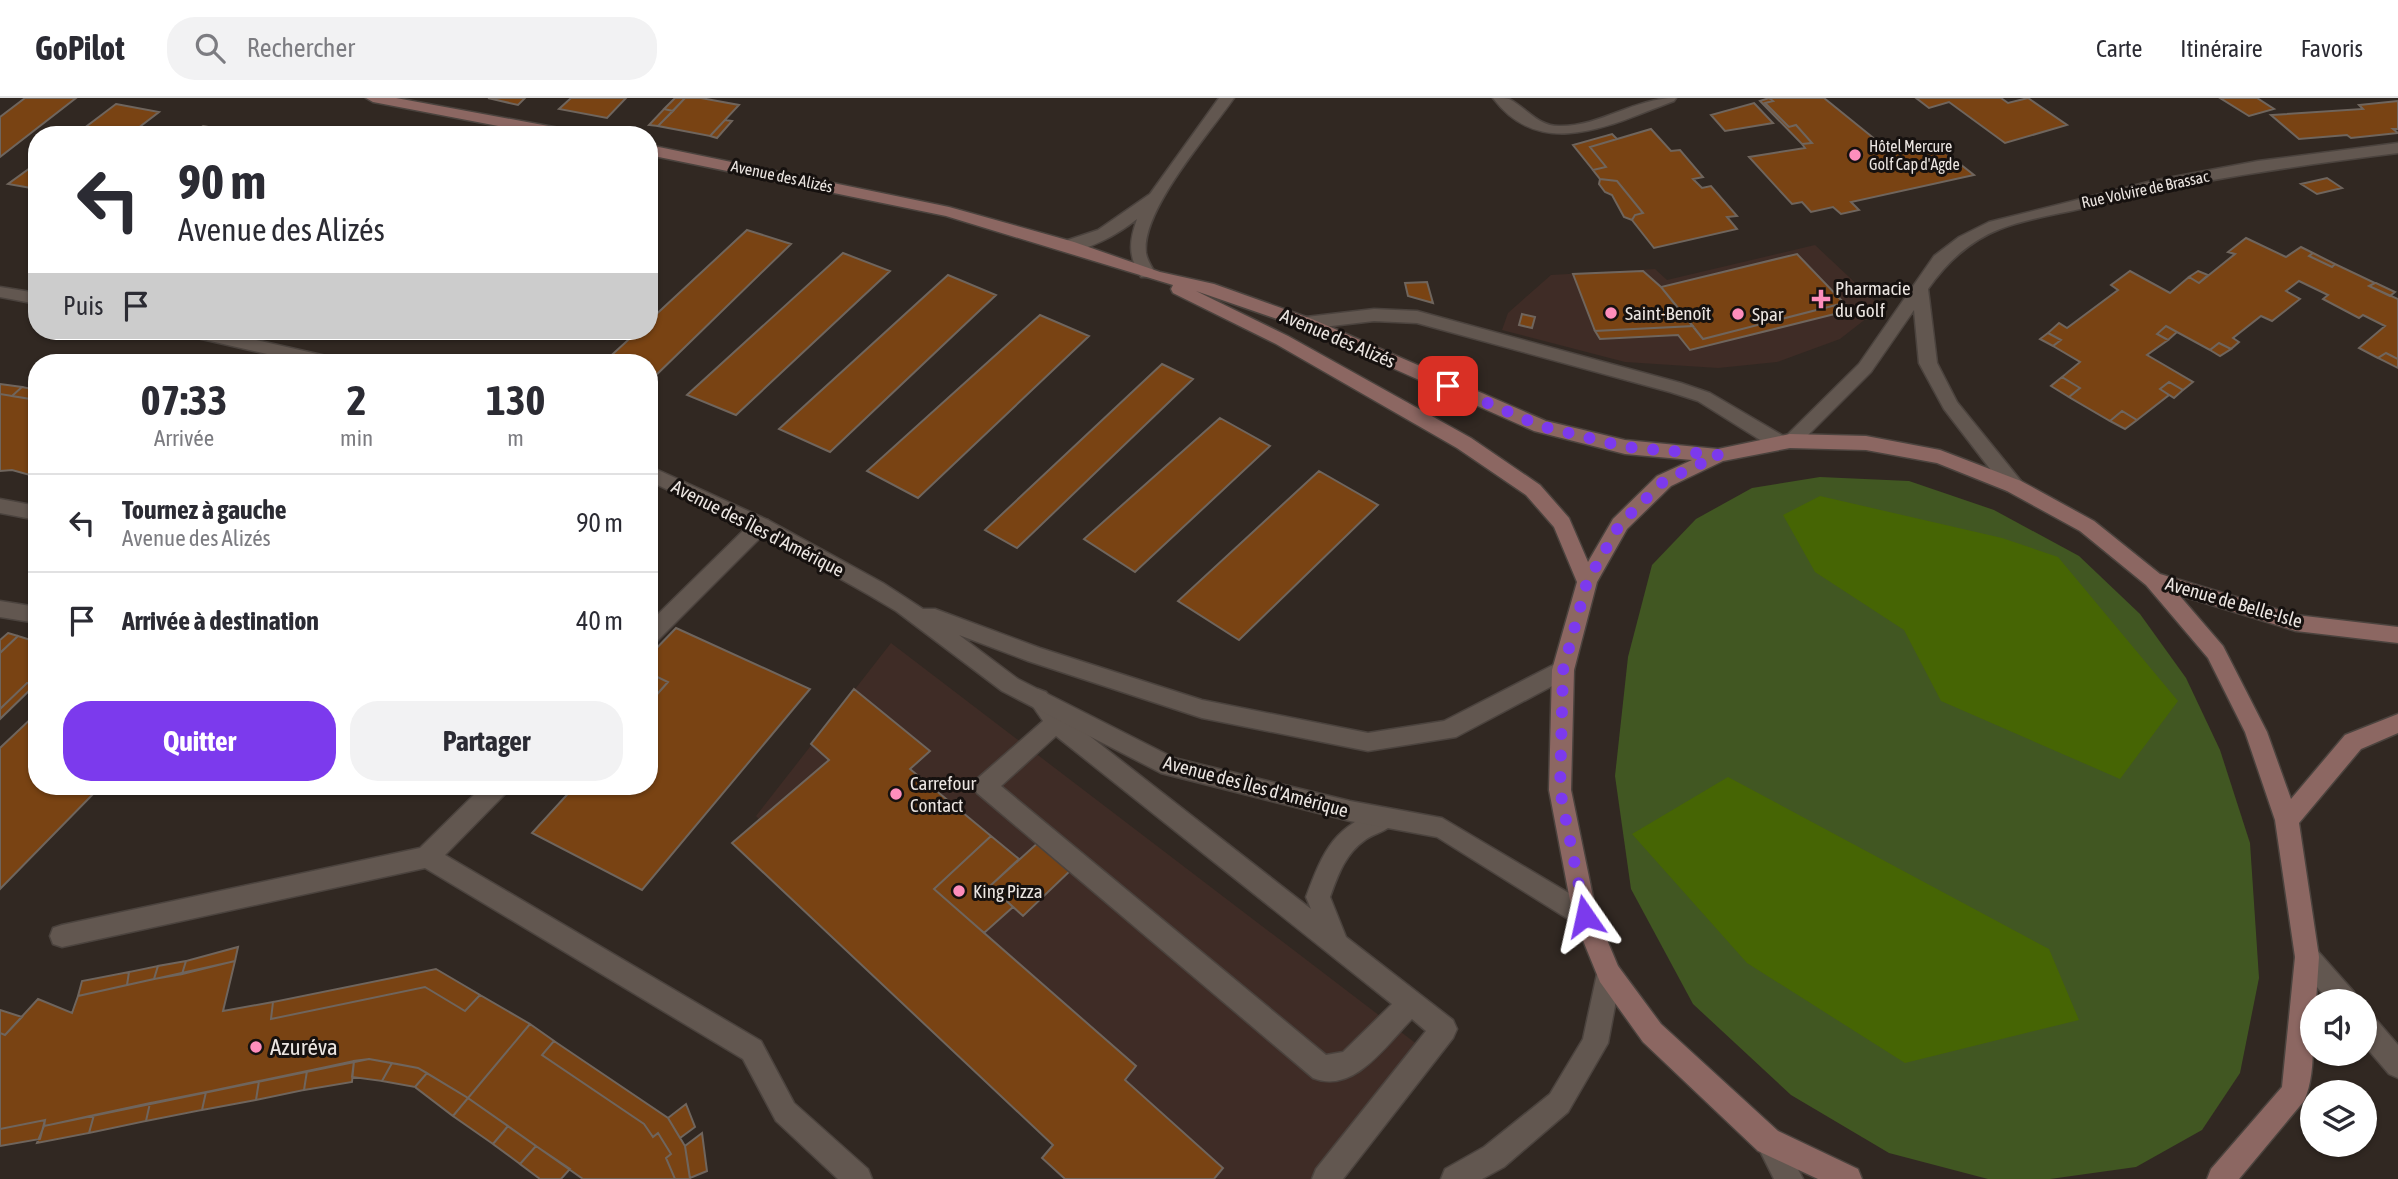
<!DOCTYPE html>
<html lang="fr">
<meta charset="utf-8">
<style>
:root{--surface:#fff;--page:#f2f2f3;--text:#2b2b33;--muted:#7c7c81;--line:#e1e1e2;--accent:#7c3aed}
body{margin:0;font-family:"Asap Condensed",sans-serif;background:var(--page);color:var(--text);height:100vh;display:flex;flex-direction:column;font-size:26px;white-space:nowrap}
*{box-sizing:border-box;margin:0}
p{font-size:23px;color:var(--muted)}
.icon{flex:none;width:38px;height:38px;fill:none;stroke:currentColor;stroke-width:2;stroke-linecap:round;stroke-linejoin:round}
.map{position:relative;flex:1;overflow:hidden}
.details{position:absolute;left:28px;top:256px;width:630px;height:441px;display:flex;flex-direction:column;background:var(--surface);border-radius:28px;box-shadow:0 2px 5px #0004}
.details>*{flex:none}
.top-card{position:absolute;left:28px;top:28px;width:630px;height:214px;border-radius:28px;box-shadow:0 2px 5px #0004;background:#fff;color:var(--text);overflow:hidden}
.buttons{position:absolute;left:2300px;top:891px;display:grid;gap:14px}
.buttons a{display:grid;place-items:center;width:77px;height:77px;border-radius:50%;background:var(--surface);box-shadow:0 2px 5px #0004;font-size:35px}
.pin{position:absolute;display:grid;place-items:center;width:60px;height:60px;color:#fff;margin:-30px;border-radius:14px;box-shadow:0 4px 10px #0006}
.me{position:absolute;width:77px;margin:-38px;rotate:349deg;stroke-linejoin:round;filter:drop-shadow(0 0 5px #0008)}
.turn{display:flex;align-items:center;gap:24px;height:147px;padding:0 35px;font-size:32px}
.turn .icon{width:91px;height:91px;stroke-width:2.5}
.turn b{display:block;font-size:49px;line-height:60px}
.then{display:flex;align-items:center;height:66px;padding:0 35px;background:#0003;gap:14px;font-size:26px}
.eta{display:flex;justify-content:space-evenly;align-items:center;height:119px;text-align:center}
.eta b{font-size:42px;font-weight:700;line-height:49px}
.action{display:flex;gap:14px;margin-top:auto;padding:14px 35px}
.action a{flex:1;height:80px;border-radius:28px;background:var(--accent);color:#fff;font-size:28px;font-weight:700;line-height:80px;text-align:center}
.action a+a{background:var(--page);color:var(--text)}
ul{padding:0;list-style:none}
li{display:flex;align-items:center;gap:21px;height:98px;padding:0 35px;border-top:2px solid var(--line)}
li div{flex:1}
li b{display:block;font-size:26px}
li em{font-style:normal}
header{display:flex;align-items:center;gap:42px;box-sizing:border-box;height:98px;padding:0 35px;background:var(--surface);border-bottom:2px solid var(--line)}
header strong{font-size:33px}
nav{display:flex;gap:38px;margin-inline-start:auto;font-size:24px}
.search{width:490px;height:63px;background:var(--page);display:flex;align-items:center;gap:18px;box-sizing:border-box;padding:0 24px;border-radius:28px;color:var(--muted);font-size:26px}
.map>svg:first-child{display:block}
.commercial{fill:#3f2c26}
.green{fill:#415722}
.forest{fill:#466504}
.building{fill:#794313;stroke:#6f655d;stroke-width:2}
.lines{fill:none;stroke-linecap:round;stroke-linejoin:round}
.lane-casing{stroke:#4b433e;stroke-width:3}
.street-casing{stroke:#4b433e;stroke-width:3}
.secondary-casing{stroke:#4b433e;stroke-width:3}
.lane{fill:#625750;fill-rule:evenodd}
.street{fill:#625750;fill-rule:evenodd}
.secondary{fill:#8c6762;fill-rule:evenodd}
.route{stroke:#7c3aed;stroke-width:12;stroke-dasharray:0 21.6}
.poi-dot{fill:#fe8ebc;stroke:#16110f;stroke-width:2.5}
.labels{text-anchor:middle;dominant-baseline:central;stroke-width:6;stroke-linejoin:round;paint-order:stroke}
.far-poi-label{font-size:16px;fill:#ebe5e1;stroke:#16110f;text-anchor:start}
.far-street-label{font-size:16px;fill:#ebe5e1;stroke:#16110f}
.poi-label{font-size:19px;fill:#ebe5e1;stroke:#16110f;text-anchor:start}
.street-label{font-size:19px;fill:#ebe5e1;stroke:#16110f}
.near-poi-label{font-size:23px;fill:#ebe5e1;stroke:#16110f;text-anchor:start}
</style>
<header>
<strong>GoPilot</strong>
<div class="search"><svg class="icon" aria-label="search" viewBox="0 0 24 24"><circle cx="10" cy="10" r="6"/><path d="M15 15l6 6"/></svg>Rechercher</div>
<nav><a>Carte</a><a>Itinéraire</a><a>Favoris</a></nav>
</header>
<div class="map">
<svg width="2398" height="1081" viewBox="0 0 2398 1081">
<rect width="100%" height="100%" fill="#312822"/>
<!-- commercial -->
<path class="commercial" d="M 1815,147 L 1881,209 L 1840,241 L 1777,264 L 1718,270 L 1625,264 L 1502,232 L 1508,215 L 1551,177 L 1655,171 L 1667,182 Z
M 891,545 L 1418,947 L 1313,1081 L 1118,1081 L 756,718 Z"/>
<!-- green -->
<path class="green" d="M 1820,379 L 1909,383 L 1994,412 L 2079,458 L 2140,516 L 2186,580 L 2220,652 L 2250,745 L 2259,880 L 2240,975 L 2202,1032 L 2136,1069 L 2050,1081 L 1988,1081 L 1889,1055 L 1791,997 L 1693,906 L 1631,791 L 1615,678 L 1628,559 L 1652,467 L 1696,421 L 1752,390 Z"/>
<!-- forest -->
<path class="forest" d="M 1820,398 L 2002,440 L 2058,459 L 2178,603 L 2120,681 L 1941,603 L 1904,532 L 1815,474 L 1783,417 Z
M 1728,679 L 2049,851 L 2079,922 L 1905,965 L 1747,865 L 1632,736 Z"/>
<!-- building -->
<path class="building" d="M 25,0 L 76,0 L 0,59 L 0,19 Z
M 488,0 L 525,0 L 518,7 Z
M 571,0 L 626,0 L 607,20 L 559,11 Z
M 675,0 L 685,0 L 673,13 L 664,11 Z
M 685,0 L 701,0 L 739,7 L 710,38 L 658,28 Z
M 1769,0 L 1824,0 L 1892,55 L 1932,44 L 1974,77 L 1851,104 L 1859,112 L 1841,116 L 1833,109 L 1811,114 L 1802,104 L 1792,106 L 1749,59 L 1805,50 L 1802,46 L 1812,45 L 1796,27 L 1789,29 L 1765,5 L 1773,3 Z
M 1769,0 L 1773,3 L 1765,5 L 1789,29 L 1796,27 L 1812,45 L 1802,46 L 1760,3 Z
M 1916,0 L 2001,0 L 2008,5 L 2028,0 L 2067,27 L 2005,45 L 1949,4 L 1929,10 Z
M 2220,0 L 2257,0 L 2274,11 L 2249,18 Z
M 2398,3 L 2398,31 L 2393,31 L 2398,35 L 2351,40 L 2347,37 L 2299,41 L 2271,17 L 2363,11 L 2359,7 Z
M 1754,5 L 1773,25 L 1725,33 L 1711,17 Z
M 116,6 L 159,14 L 129,37 L 75,37 Z
M 664,11 L 673,13 L 658,28 L 649,27 Z
M 725,22 L 732,23 L 717,40 L 710,38 Z
M 203,28 L 230,33 L 226,37 L 191,37 Z
M 1651,31 L 1671,53 L 1680,52 L 1703,79 L 1693,81 L 1702,90 L 1711,88 L 1737,118 L 1727,119 L 1737,131 L 1654,150 L 1632,122 L 1635,117 L 1643,115 L 1617,83 L 1600,81 L 1593,72 L 1606,69 L 1590,49 Z
M 1612,36 L 1617,41 L 1590,49 L 1606,69 L 1593,72 L 1573,47 Z
M 37,65 L 37,91 L 8,86 Z
M 2327,80 L 2342,90 L 2317,96 L 2301,86 Z
M 1600,81 L 1617,83 L 1643,115 L 1635,117 L 1632,122 L 1624,119 L 1612,97 L 1605,94 L 1599,86 Z
M 747,132 L 791,146 L 651,282 L 649,264 L 604,264 L 638,233 L 649,233 L 649,223 Z
M 2246,140 L 2286,159 L 2301,149 L 2313,155 L 2309,158 L 2332,169 L 2335,166 L 2375,185 L 2369,188 L 2398,201 L 2398,261 L 2386,255 L 2378,260 L 2359,250 L 2385,228 L 2363,217 L 2359,220 L 2323,201 L 2328,197 L 2299,183 L 2286,193 L 2300,201 L 2272,223 L 2261,218 L 2233,240 L 2239,244 L 2231,251 L 2219,245 L 2210,252 L 2166,228 L 2157,236 L 2168,242 L 2147,257 L 2193,284 L 2183,292 L 2169,284 L 2160,291 L 2169,297 L 2137,322 L 2122,313 L 2110,323 L 2069,299 L 2080,290 L 2062,279 L 2080,264 L 2053,248 L 2061,242 L 2048,235 L 2059,225 L 2067,230 L 2118,192 L 2111,187 L 2130,173 L 2170,195 L 2189,179 L 2199,185 L 2235,156 L 2228,154 Z
M 843,155 L 890,173 L 736,317 L 687,297 Z
M 2313,155 L 2335,166 L 2332,169 L 2309,158 Z
M 1797,156 L 1844,205 L 1703,241 L 1661,189 Z
M 1643,173 L 1661,189 L 1693,228 L 1595,233 L 1573,176 Z
M 2198,173 L 2208,177 L 2199,185 L 2189,179 Z
M 948,177 L 996,197 L 830,354 L 779,331 Z
M 1427,184 L 1433,205 L 1408,198 L 1405,185 Z
M 2375,185 L 2376,185 L 2395,194 L 2390,198 L 2369,188 Z
M 1844,205 L 1851,212 L 1690,252 L 1678,237 L 1600,241 L 1595,233 L 1693,228 L 1703,241 Z
M 1522,216 L 1535,219 L 1532,230 L 1519,227 Z
M 1040,217 L 1089,238 L 918,400 L 867,373 Z
M 2166,228 L 2177,234 L 2168,242 L 2157,236 Z
M 2048,235 L 2061,242 L 2053,248 L 2040,241 Z
M 2219,245 L 2231,251 L 2220,258 L 2210,252 Z
M 2386,255 L 2398,261 L 2398,270 L 2378,260 Z
M 1162,266 L 1193,281 L 1017,450 L 985,432 Z
M 2062,279 L 2080,290 L 2069,299 L 2051,288 Z
M 2169,284 L 2183,292 L 2174,300 L 2160,291 Z
M 0,286 L 22,289 L 12,298 L 0,296 Z
M 22,289 L 37,292 L 37,302 L 12,298 Z
M 0,296 L 37,302 L 37,379 L 12,372 L 0,373 Z
M 2122,313 L 2137,322 L 2125,331 L 2110,323 Z
M 1220,320 L 1270,348 L 1135,474 L 1084,441 Z
M 1319,373 L 1378,407 L 1239,542 L 1178,503 Z
M 676,530 L 810,591 L 642,792 L 532,735 L 575,688 L 649,688 L 649,605 L 668,584 L 649,575 L 649,558 Z
M 8,535 L 18,538 L 0,555 L 0,542 Z
M 18,538 L 37,544 L 37,586 L 27,585 L 0,611 L 0,555 Z
M 649,575 L 668,584 L 653,601 L 649,599 Z
M 27,585 L 35,587 L 0,621 L 0,611 Z
M 854,591 L 930,653 L 910,671 L 991,738 L 934,791 L 1136,968 L 1125,982 L 1223,1070 L 1214,1081 L 1065,1081 L 1042,1060 L 1053,1047 L 732,745 L 829,662 L 811,646 Z
M 37,615 L 37,688 L 101,688 L 0,791 L 0,650 Z
M 991,738 L 1019,761 L 990,788 L 1013,809 L 984,835 L 934,791 Z
M 1041,742 L 1074,769 L 1023,818 L 990,788 Z
M 238,849 L 235,863 L 182,876 L 186,863 Z
M 186,863 L 182,876 L 154,881 L 158,868 Z
M 235,863 L 223,913 L 273,904 L 271,921 L 425,889 L 465,913 L 480,897 L 530,926 L 468,1000 L 418,970 L 369,961 L 44,1028 L 45,1022 L 0,1031 L 0,935 L 5,937 L 38,901 L 72,915 L 78,898 Z
M 158,868 L 154,881 L 127,887 L 129,874 Z
M 436,871 L 480,897 L 465,913 L 425,889 L 271,921 L 273,904 Z
M 129,874 L 127,887 L 78,898 L 82,883 Z
M 0,912 L 22,919 L 5,937 L 0,935 Z
M 530,926 L 554,943 L 542,957 L 644,1026 L 653,1039 L 658,1035 L 671,1056 L 666,1060 L 675,1081 L 583,1081 L 468,1000 Z
M 554,943 L 668,1020 L 685,1048 L 690,1081 L 675,1081 L 666,1060 L 671,1056 L 658,1035 L 653,1039 L 644,1026 L 542,957 Z
M 369,961 L 392,965 L 382,983 L 352,979 L 354,963 Z
M 354,963 L 352,984 L 304,992 L 307,973 Z
M 392,965 L 418,970 L 427,975 L 415,989 L 382,983 Z
M 307,973 L 304,992 L 256,1002 L 259,983 Z
M 427,975 L 468,1000 L 453,1018 L 415,989 Z
M 259,983 L 256,1002 L 202,1012 L 206,994 Z
M 206,994 L 202,1012 L 146,1023 L 150,1005 Z
M 468,1000 L 508,1028 L 493,1046 L 453,1018 Z
M 150,1005 L 146,1023 L 89,1035 L 94,1017 Z
M 686,1006 L 695,1029 L 680,1040 L 668,1020 Z
M 94,1017 L 89,1035 L 37,1045 L 44,1028 Z
M 45,1022 L 40,1041 L 0,1048 L 0,1031 Z
M 508,1028 L 536,1048 L 520,1066 L 493,1046 Z
M 702,1035 L 707,1073 L 690,1080 L 685,1048 Z
M 536,1048 L 570,1071 L 561,1081 L 540,1081 L 520,1066 Z"/>
<g class="lines">
<defs>
<path id="lane" d="M 1219,0 L 1234,0 C 1210,35 1141,112 1146,155 C 1147,162 1152,169 1155,175 L 1153,179 L 1141,179 C 1128,158 1129,144 1137,121 C 1121,134 1084,157 1062,152 L 1060,148 L 1062,144 L 1098,132 L 1150,96 Z
M 1493,0 C 1497,0 1505,0 1509,1 C 1527,10 1538,29 1561,28 C 1601,28 1634,0 1676,0 L 1674,3 C 1614,25 1542,65 1493,0 Z
M 1374,211 L 1417,213 L 1681,285 L 1710,295 L 1787,340 L 1789,345 L 1787,350 L 1773,350 L 1698,303 L 1670,294 L 1417,225 L 1374,223 L 1306,231 L 1297,225 L 1306,219 Z
M 0,401 L 37,408 L 37,422 L 0,415 Z
M 761,420 L 768,422 L 771,427 L 768,432 L 656,544 L 649,546 L 649,525 L 754,422 Z
M 0,503 L 37,509 L 37,525 L 0,519 Z
M 1038,591 L 1046,594 L 1064,618 L 1311,811 L 1306,799 C 1324,751 1334,728 1385,710 L 1393,713 L 1397,720 C 1391,733 1376,734 1365,742 C 1345,756 1338,777 1330,799 L 1346,839 L 1453,922 L 1457,931 L 1453,940 L 1343,1081 L 1312,1081 L 1316,1071 L 1426,933 L 1412,921 C 1387,946 1354,997 1313,980 L 977,695 L 974,688 L 977,681 L 1043,623 L 1027,600 L 1030,594 ZM 1056,638 L 1392,906 L 1343,954 L 1326,957 L 1001,688 Z
M 483,688 L 509,688 L 506,695 L 445,757 L 761,943 L 794,1005 L 868,1071 L 872,1081 L 838,1081 L 776,1023 L 743,961 L 425,770 L 62,849 L 53,846 L 50,838 L 53,830 L 62,827 L 420,750 Z
M 1609,864 L 1618,868 L 1621,876 L 1608,945 L 1568,1014 L 1504,1069 L 1482,1081 L 1441,1081 L 1445,1071 L 1484,1049 L 1550,996 L 1583,941 L 1597,876 L 1600,868 Z"/>
<path id="street" d="M 2398,45 L 2398,55 C 2293,68 2191,83 2088,109 C 2060,116 2028,120 2000,131 C 1969,143 1947,164 1928,191 L 1937,265 L 1957,304 L 2021,383 L 2024,388 L 2021,393 L 2007,393 L 1944,311 L 1919,265 L 1914,212 L 1871,274 L 1797,348 L 1783,348 L 1781,343 L 1859,266 L 1934,158 L 1959,139 L 1989,124 L 2152,83 L 2258,63 Z
M 0,189 L 37,195 L 37,206 L 0,199 Z
M 184,233 L 217,233 L 326,258 L 335,264 L 302,264 L 193,239 Z
M 649,368 L 768,422 L 883,485 L 923,511 L 935,511 L 1040,550 L 1202,602 L 1368,635 L 1444,623 L 1555,566 L 1563,563 L 1571,566 L 1574,572 L 1571,578 L 1456,639 L 1368,653 L 1202,620 L 1028,563 L 959,537 L 1018,581 L 1174,660 L 1350,703 L 1442,720 L 1594,810 L 1597,818 L 1594,826 L 1585,829 L 1576,826 L 1437,739 L 1350,723 L 1161,675 L 1002,593 L 896,513 L 869,497 L 754,432 L 649,383 Z
M 2307,847 L 2316,851 L 2354,894 L 2358,903 L 2329,903 L 2298,867 L 2295,859 L 2298,851 Z
M 2364,915 L 2373,918 L 2398,947 L 2398,980 L 2389,976 L 2364,947 Z
M 1768,1030 L 1778,1033 L 1803,1081 L 1774,1081 L 1755,1043 L 1758,1033 Z"/>
<path id="secondary" d="M 366,0 L 396,0 L 570,32 L 577,37 L 545,37 L 373,4 Z
M 649,47 L 949,109 L 1074,144 L 1160,174 L 1214,186 L 1312,221 L 1546,323 L 1625,342 L 1718,351 L 1790,336 L 1866,338 L 1940,352 L 2021,383 L 2094,423 L 2160,476 L 2296,517 L 2398,529 L 2398,545 L 2296,533 L 2179,497 L 2223,548 L 2267,634 L 2291,701 L 2345,637 L 2398,616 L 2398,635 L 2361,651 L 2299,725 L 2319,859 L 2316,903 L 2312,903 C 2312,934 2317,974 2304,1003 L 2239,1081 L 2207,1081 L 2211,1071 L 2282,989 L 2295,859 L 2275,722 L 2245,634 L 2208,560 L 2146,487 L 2080,433 L 2007,393 L 1937,365 L 1866,352 L 1790,350 L 1723,363 L 1671,388 L 1627,431 L 1597,484 L 1574,572 L 1571,692 L 1597,818 L 1618,868 L 1661,926 L 1778,1033 L 1858,1071 L 1862,1081 L 1818,1081 L 1758,1053 L 1643,944 L 1600,884 L 1573,818 L 1549,692 L 1552,572 L 1577,484 L 1554,429 L 1526,397 L 1457,350 L 1276,246 L 1173,195 L 1171,191 L 1173,187 L 946,118 L 649,57 ZM 1196,193 L 1300,229 L 1534,333 L 1625,356 L 1692,362 L 1657,378 L 1613,421 L 1588,464 L 1569,420 L 1540,387 L 1471,340 L 1288,238 Z"/>
</defs>
<!-- lane casing -->
<use href="#lane" class="lane-casing"/>
<!-- street casing -->
<use href="#street" class="street-casing"/>
<!-- secondary casing -->
<use href="#secondary" class="secondary-casing"/>
<!-- lane -->
<use href="#lane" class="lane"/>
<!-- street -->
<use href="#street" class="street"/>
<!-- secondary -->
<use href="#secondary" class="secondary"/>
</g>
<g class="lines">
<!-- route -->
<path class="route" d="M 1448,288 L 1541,328 L 1625,349 L 1719,357 L 1664,383 L 1620,426 L 1587,484 L 1563,572 L 1560,692 L 1585,818"/>
</g>
<!-- markers -->
<g class="poi-dot">
<circle cx="1855" cy="57" r="7"/>
<path d="M1817.5 190.5h7v7h7v7h-7v7h-7v-7h-7v-7h7z"/>
<circle cx="1611" cy="215" r="7"/>
<circle cx="1738" cy="216" r="7"/>
<circle cx="896" cy="696" r="7"/>
<circle cx="959" cy="793" r="7"/>
<circle cx="256" cy="949" r="7"/>
</g>
<g class="labels">
<!-- far-poi labels -->
<g class="far-poi-label">
<text x="1869" y="48">Hôtel Mercure<tspan x="1869" dy="18">Golf Cap d'Agde</tspan></text>
</g>
<!-- far-street labels -->
<g class="far-street-label">
<text transform="translate(782 78) rotate(12)">Avenue des Alizés</text>
<text transform="translate(2145 91) rotate(-12)">Rue Volvire de Brassac</text>
</g>
<!-- poi labels -->
<g class="poi-label">
<text x="1835" y="190">Pharmacie<tspan x="1835" dy="22">du Golf</tspan></text>
<text x="1625" y="215">Saint-Benoît</text>
<text x="1752" y="216">Spar</text>
<text x="910" y="685">Carrefour<tspan x="910" dy="22">Contact</tspan></text>
<text x="973" y="793">King Pizza</text>
</g>
<!-- street labels -->
<g class="street-label">
<text transform="translate(1338 240) rotate(23)">Avenue des Alizés</text>
<text transform="translate(758 430) rotate(27)">Avenue des Îles d'Amérique</text>
<text transform="translate(2234 504) rotate(16)">Avenue de Belle-Isle</text>
<text transform="translate(1256 688) rotate(15)">Avenue des Îles d'Amérique</text>
</g>
<!-- near-poi labels -->
<g class="near-poi-label">
<text x="270" y="949">Azuréva</text>
</g>
</g>
</svg>
<div class="buttons">
<a><svg class="icon" aria-label="sound" viewBox="0 0 24 24"><path d="M4 9h4l5-4v14l-5-4H4zM17 9q2 3 0 6"/></svg></a>
<a><svg class="icon" aria-label="layers" viewBox="0 0 24 24"><path d="M12 4l9 5-9 5-9-5zM3 14l9 5 9-5"/></svg></a>
</div>
<div class="pin" style="left:1448px;top:288px;background:#d93025"><svg class="icon" aria-label="arrive" viewBox="0 0 24 24"><path d="M6 21V4h12l-3 4 3 4H6"/></svg></div>
<svg class="me" style="left:1585px;top:818px" viewBox="-20 -20 40 40"><path d="M0-17L14 15 0 8-14 15z" fill="#7c3aed" stroke="#fff" stroke-width="4"/></svg>
<div class="top-card">
<div class="turn"><svg class="icon" aria-label="left" viewBox="0 0 24 24"><path d="M17 20v-9H6M10 6l-5 5 5 5"/></svg><div><b>90 m</b>Avenue des Alizés</div></div>
<div class="then">Puis<svg class="icon" aria-label="arrive" viewBox="0 0 24 24"><path d="M6 21V4h12l-3 4 3 4H6"/></svg></div>
</div>
<section class="details">
<div class="eta">
<div><b>07:33</b><p>Arrivée</p></div>
<div><b>2</b><p>min</p></div>
<div><b>130</b><p>m</p></div>
</div>
<ul>
<li><svg class="icon" aria-label="left" viewBox="0 0 24 24"><path d="M17 20v-9H6M10 6l-5 5 5 5"/></svg><div><b>Tournez à gauche</b><p>Avenue des Alizés</p></div><em>90 m</em></li>
<li><svg class="icon" aria-label="arrive" viewBox="0 0 24 24"><path d="M6 21V4h12l-3 4 3 4H6"/></svg><div><b>Arrivée à destination</b></div><em>40 m</em></li>
</ul>
<div class="action"><a>Quitter</a><a>Partager</a></div>
</section>
</div>
